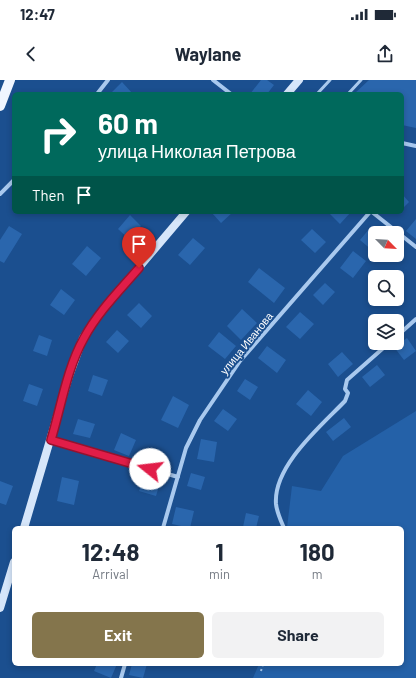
<!DOCTYPE html>
<meta charset="utf-8">
<style>
:root{--surface:#fff;--page:#f2f2f3;--text:#1f2937;--muted:#747a83;--accent:#84754c}
body{margin:0;font-family:Barlow,sans-serif;background:var(--page);color:var(--text);height:100vh;display:flex;flex-direction:column;font-size:15px;white-space:nowrap}
*{box-sizing:border-box;margin:0}
p{font-size:13px;color:var(--muted)}
.icon{flex:none;width:22px;height:22px;fill:none;stroke:currentColor;stroke-width:2;stroke-linecap:round;stroke-linejoin:round}
.map{position:relative;flex:1;overflow:hidden}
.panel{position:absolute;left:12px;top:446px;width:392px;height:140px;display:flex;flex-direction:column;background:var(--surface);border-radius:6px;box-shadow:0 2px 6px #0003}
.panel>*{flex:none}
.banner{position:absolute;left:12px;top:12px;width:392px;height:122px;border-radius:6px;box-shadow:0 2px 6px #0003;background:#00695c;color:#fff;overflow:hidden}
.needle{width:26px;rotate:114deg}
.controls{position:absolute;left:368px;top:146px;display:grid;gap:8px}
.controls a{display:grid;place-items:center;width:36px;height:36px;border-radius:6px;background:var(--surface);box-shadow:0 2px 6px #0003;font-size:20px}
.pin{position:absolute;display:grid;place-items:center;width:34px;height:34px;color:#fff;margin:-41px -17px;border-radius:50% 50% 50% 0;rotate:-45deg;box-shadow:0 0 4px #0007}
.pin .icon{rotate:45deg}
.me{position:absolute;width:44px;margin:-22px;rotate:286deg;stroke-linejoin:round;filter:drop-shadow(0 0 3px #0008)}
.turn{display:flex;align-items:center;gap:14px;height:84px;padding:0 20px;font-size:18px}
.turn .icon{width:52px;height:52px;stroke-width:2.5}
.turn b{display:block;font-size:28px;line-height:34px}
.then{display:flex;align-items:center;height:38px;padding:0 20px;background:#0003;gap:8px;font-size:15px}
.eta{display:flex;justify-content:space-evenly;align-items:center;height:68px;text-align:center}
.eta b{font-size:24px;font-weight:700;line-height:28px}
.button{display:flex;gap:8px;margin-top:auto;padding:8px 20px}
.button a{flex:1;height:46px;border-radius:6px;background:var(--accent);color:#fff;font-size:16px;font-weight:700;line-height:46px;text-align:center}
.button a+a{background:var(--page);color:var(--text)}
.status{display:flex;justify-content:space-between;align-items:center;height:28px;padding:0 20px;background:var(--surface);direction:ltr}
.status svg{height:11px;fill:currentColor}
header{display:flex;justify-content:space-between;align-items:center;height:52px;padding:0 20px;background:var(--surface);font-size:18px;font-weight:700}
.map>svg:first-child{display:block}
.green{fill:#2461a8}
.building{fill:#2a66ad}
.lines{fill:none;stroke-linecap:round;stroke-linejoin:round}
.path{stroke:#a9c9ee;stroke-width:2;stroke-dasharray:2 3;stroke-linecap:butt}
.lane{stroke:#a9c9ee;stroke-width:3}
.street{stroke:#a9c9ee;stroke-width:4}
.secondary{stroke:#d6e6fa;stroke-width:8}
.primary{stroke:#f0f6ff;stroke-width:10}
.route-casing{stroke:#92132f;stroke-width:10}
.route{stroke:#e11d48;stroke-width:7}
.labels{text-anchor:middle;dominant-baseline:central;stroke-width:4;stroke-linejoin:round;paint-order:stroke}
.street-label{font-size:11px;fill:#fff;stroke:#1b4f8f}
</style>
<div class="status"><b>12:47</b><svg viewBox="0 0 49 12"><path d="M0 12V9h3v3zM5 12V6h3v6zM10 12V3h3v9zM15 12V0h3v12zM26 1h20v11H26zM47 4h2v5h-2z"/></svg></div>
<header><svg class="icon" aria-label="back" viewBox="0 0 24 24"><path d="M15 5l-7 7 7 7"/></svg>Waylane<svg class="icon" aria-label="share" viewBox="0 0 24 24"><path d="M12 15V3M7 8l5-5 5 5M5 13v7h14v-7"/></svg></header>
<div class="map">
<svg width="416" height="598" viewBox="0 0 416 598">
<rect width="100%" height="100%" fill="#1b4f8f"/>
<!-- green -->
<path class="green" d="M 416,331 L 416,598 L 253,598 L 259,584 L 402,584 L 402,448 L 287,448 L 292,406 L 321,411 L 343,376 Z"/>
<!-- building -->
<path class="building" d="M 261,0 L 267,0 L 274,5 L 267,14 L 250,14 Z
M 369,0 L 416,0 L 416,48 L 402,45 L 402,14 L 354,14 Z
M 122,2 L 133,14 L 110,14 Z
M 402,114 L 409,122 L 402,129 Z
M 213,132 L 233,132 L 221,143 L 212,133 Z
M 328,132 L 351,132 L 340,144 Z
M 130,135 L 141,146 L 129,159 L 118,149 Z
M 416,139 L 416,159 L 406,151 Z
M 9,146 L 22,154 L 4,183 L 0,181 L 0,160 Z
M 370,148 L 376,153 L 375,168 L 373,171 L 360,160 Z
M 312,149 L 326,162 L 315,173 L 301,160 Z
M 193,158 L 205,168 L 190,185 L 178,175 Z
M 87,166 L 101,178 L 86,196 L 72,184 Z
M 353,171 L 366,181 L 353,198 L 340,188 Z
M 259,188 L 285,208 L 274,223 L 248,202 Z
M 325,203 L 335,212 L 323,225 L 313,215 Z
M 61,209 L 75,220 L 64,235 L 50,225 Z
M 139,223 L 152,236 L 141,248 L 127,235 Z
M 242,229 L 257,243 L 241,260 L 227,246 Z
M 300,232 L 314,244 L 300,259 L 286,247 Z
M 117,250 L 129,261 L 118,273 L 106,262 Z
M 219,252 L 236,266 L 225,279 L 208,266 Z
M 39,255 L 52,260 L 47,276 L 33,271 Z
M 407,258 L 416,271 L 404,280 L 394,267 Z
M 267,266 L 286,280 L 277,293 L 258,278 Z
M 342,272 L 353,284 L 338,297 L 328,284 Z
M 377,285 L 385,295 L 370,307 L 362,297 Z
M 93,295 L 108,300 L 102,316 L 88,311 Z
M 245,299 L 258,307 L 250,320 L 237,311 Z
M 29,304 L 43,309 L 37,326 L 23,321 Z
M 308,310 L 322,322 L 311,336 L 296,324 Z
M 173,316 L 189,325 L 178,348 L 161,340 Z
M 223,329 L 237,339 L 228,351 L 214,341 Z
M 344,338 L 351,347 L 333,361 L 326,352 Z
M 78,339 L 95,344 L 90,358 L 73,354 Z
M 121,353 L 136,360 L 129,376 L 114,370 Z
M 201,359 L 217,362 L 214,382 L 197,379 Z
M 191,393 L 205,397 L 201,410 L 187,406 Z
M 62,397 L 79,401 L 74,425 L 57,421 Z
M 144,398 L 160,403 L 156,416 L 139,411 Z
M 0,401 L 13,406 L 6,425 L 0,423 Z
M 176,427 L 194,431 L 190,448 L 172,444 Z
M 246,433 L 259,436 L 256,448 L 243,447 Z
M 97,584 L 117,584 L 111,598 L 94,591 Z
M 132,584 L 147,584 L 143,598 L 129,595 Z"/>
<g class="lines">
<!-- path -->
<path class="path" d="M 261,591 L 263,584"/>
<!-- lane -->
<path class="lane" d="M 317,14 L 330,0
M 348,14 L 361,0"/>
<!-- street -->
<path class="street" d="M 213,0 L 231,14
M 97,14 L 108,0
M 402,63 L 416,66
M 0,114 L 14,100
M 372,132 L 416,167
M 397,256 L 416,239
M 51,360 L 178,397
M 163,448 L 186,368 L 200,340 L 240,281 L 370,132
M 284,448 C 281,441 277,433 276,424 C 273,386 321,346 345,321 L 348,313 L 345,309 L 347,300 L 389,263
M 121,598 L 125,584"/>
<!-- secondary -->
<path class="secondary" d="M 287,14 L 299,0
M 24,448 L 69,296 L 83,258 L 101,232 L 186,132
M 0,528 L 14,482"/>
<!-- primary -->
<path class="primary" d="M 0,26 L 10,0"/>
</g>
<g class="lines">
<defs>
<path id="route" d="M 139,188 C 120,210 98,232 84,258 C 67,288 61,327 51,360 L 150,389"/>
</defs>
<!-- route casing -->
<use href="#route" class="route-casing"/>
<!-- route -->
<use href="#route" class="route"/>
</g>
<g class="labels">
<!-- street labels -->
<g class="street-label">
<text transform="translate(246 263) rotate(-51)">улица Иванова</text>
</g>
</g>
</svg>
<div class="controls">
<a><svg class="needle" viewBox="-14 -14 28 28"><path d="M0-13l5 13h-10z" fill="#e53935"/><path d="M0 13l5-13h-10z" fill="#747a83"/></svg></a>
<a><svg class="icon" aria-label="search" viewBox="0 0 24 24"><circle cx="10" cy="10" r="6"/><path d="M15 15l6 6"/></svg></a>
<a><svg class="icon" aria-label="layers" viewBox="0 0 24 24"><path d="M12 4l9 5-9 5-9-5zM3 14l9 5 9-5"/></svg></a>
</div>
<div class="pin" style="left:139px;top:188px;background:#d93025"><svg class="icon" aria-label="arrive" viewBox="0 0 24 24"><path d="M6 21V4h12l-3 4 3 4H6"/></svg></div>
<svg class="me" style="left:150px;top:389px" viewBox="-20 -20 40 40"><circle r="19" fill="#fff"/><path d="M0-13L10 11 0 6-10 11z" fill="#e11d48"/></svg>
<div class="banner">
<div class="turn"><svg class="icon" aria-label="right" viewBox="0 0 24 24"><path d="M7 20v-9h11M14 6l5 5-5 5"/></svg><div><b>60 m</b>улица Николая Петрова</div></div>
<div class="then">Then<svg class="icon" aria-label="arrive" viewBox="0 0 24 24"><path d="M6 21V4h12l-3 4 3 4H6"/></svg></div>
</div>
<section class="panel">
<div class="eta">
<div><b>12:48</b><p>Arrival</p></div>
<div><b>1</b><p>min</p></div>
<div><b>180</b><p>m</p></div>
</div>
<div class="button"><a>Exit</a><a>Share</a></div>
</section>
</div>
